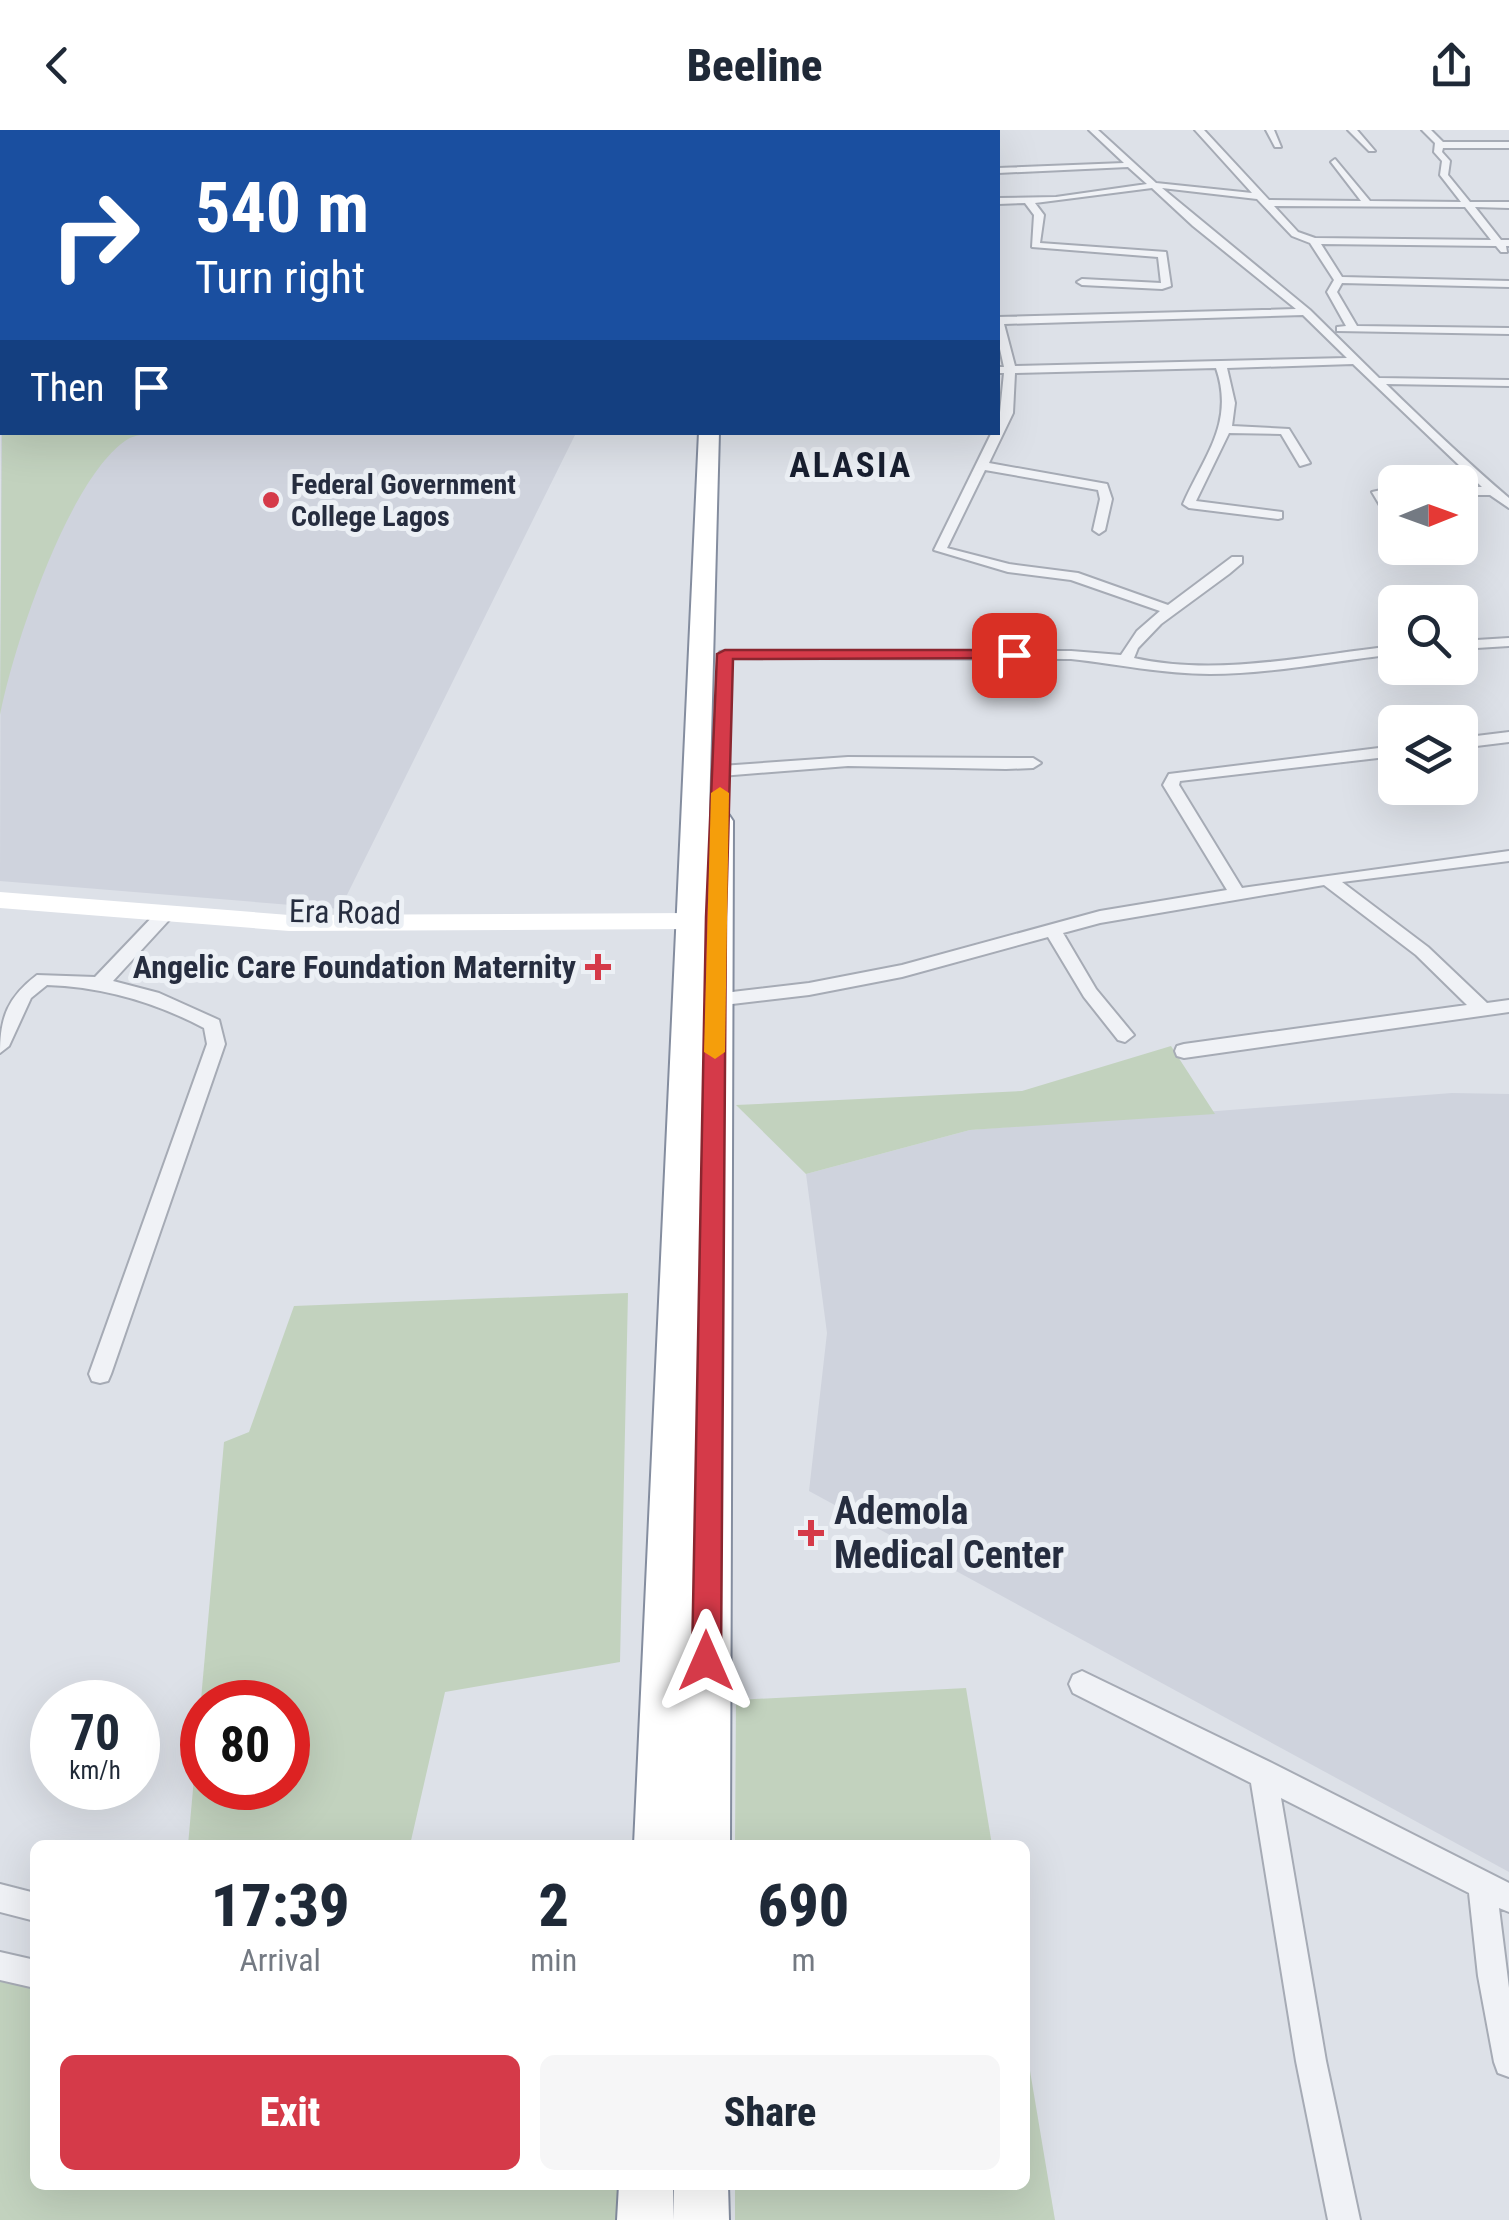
<!DOCTYPE html>
<style>
:root{--surface:#fff;--page:#f6f6f7;--text:#1f2937;--muted:#747a83;--accent:#d53a49}
body{margin:0;font-family:"Roboto Condensed",sans-serif;background:var(--page);color:var(--text);height:100vh;display:flex;flex-direction:column;font-size:38px;white-space:nowrap}
*{box-sizing:border-box;margin:0}
p{font-size:32px;color:var(--muted)}
.icon{flex:none;width:55px;height:55px;fill:none;stroke:currentColor;stroke-width:2;stroke-linecap:round;stroke-linejoin:round}
.map{position:relative;flex:1;overflow:hidden}
.details{position:absolute;left:30px;top:1710px;width:1000px;height:350px;display:flex;flex-direction:column;background:var(--surface);border-radius:15px;box-shadow:0 10px 40px #0002}
.details>*{flex:none}
.hud{position:absolute;left:0px;top:0px;width:1000px;height:305px;box-shadow:0 10px 40px #0002;background:#1a4fa0;color:#fff;overflow:hidden}
.needle{width:65px;rotate:89deg}
.tools{position:absolute;left:1378px;top:335px;display:grid;gap:20px}
.tools a{display:grid;place-items:center;width:100px;height:100px;border-radius:15px;background:var(--surface);box-shadow:0 10px 40px #0002;font-size:50px}
.speed{position:absolute;left:30px;top:1550px;display:flex;gap:20px;font-size:50px;font-weight:700;text-align:center}
.speed>*{display:grid;place-content:center;width:130px;height:130px;border-radius:50%;background:var(--surface);box-shadow:0 10px 40px #0002;line-height:1}
.speed small{font-size:25px;font-weight:400}
.speed .limit{border:15px solid #d22;background:#fff;color:#111}
.pin{position:absolute;display:grid;place-items:center;width:85px;height:85px;color:#fff;margin:-42px;border-radius:20px;box-shadow:0 5px 15px #0006}
.me{position:absolute;width:110px;margin:-55px;rotate:0deg;stroke-linejoin:round;filter:drop-shadow(0 0 8px #0008)}
.turn{display:flex;align-items:center;gap:35px;height:210px;padding:0 30px;font-size:45px}
.turn .icon{width:130px;height:130px;stroke-width:2.5}
.turn b{display:block;font-size:70px;line-height:85px}
.then{display:flex;align-items:center;height:95px;padding:0 30px;background:#0003;gap:20px;font-size:38px}
.eta{display:flex;justify-content:space-evenly;align-items:center;height:170px;text-align:center}
.eta b{font-size:60px;font-weight:800;line-height:70px}
.button{display:flex;gap:20px;margin-top:auto;padding:20px 30px}
.button a{flex:1;height:115px;border-radius:15px;background:var(--accent);color:#fff;font-size:40px;font-weight:800;line-height:115px;text-align:center}
.button a+a{background:var(--page);color:var(--text)}
header{display:flex;justify-content:space-between;align-items:center;height:130px;padding:0 30px;background:var(--surface);font-size:45px;font-weight:800}
.map>svg:first-child{display:block}
.built{fill:#cfd3dd}
.green{fill:#c2d2be;fill-rule:evenodd}
.lines{fill:none;stroke-linecap:round;stroke-linejoin:round}
.minor-casing{stroke:#a6abb5;stroke-width:4}
.trunk-casing{stroke:#848d9f;stroke-width:4}
.minor{fill:#f0f2f6;fill-rule:evenodd}
.secondary{fill:#fff;fill-rule:evenodd}
.trunk{fill:#fff;fill-rule:evenodd}
.route{fill:#d53a49;stroke:#8a262f;stroke-width:2.5}
.slow{fill:#f59e0b}
.poi-dot{fill:#d53a49;stroke:#ecf0f5;stroke-width:4}
.labels{text-anchor:middle;dominant-baseline:central;stroke-width:10;stroke-linejoin:round;paint-order:stroke}
.far-poi-label{font-size:28px;font-weight:bold;fill:#262d3f;stroke:#ecf0f5;text-anchor:start}
.street-label{font-size:32px;fill:#262d3f;stroke:#ecf0f5}
.poi-label{font-size:32px;font-weight:bold;fill:#262d3f;stroke:#ecf0f5;text-anchor:end}
.far-district-label{font-size:35px;font-weight:bold;letter-spacing:2.5px;fill:#181f30;stroke:#ecf0f5}
.near-poi-label{font-size:38px;font-weight:bold;fill:#262d3f;stroke:#ecf0f5;text-anchor:start}
</style>
<header><svg class="icon" aria-label="back" viewBox="0 0 24 24"><path d="M15 5l-7 7 7 7"/></svg>Beeline<svg class="icon" aria-label="share" viewBox="0 0 24 24"><path d="M12 15V3M7 8l5-5 5 5M5 13v7h14v-7"/></svg></header>
<div class="map">
<svg width="1509" height="2090" viewBox="0 0 1509 2090">
<rect width="100%" height="100%" fill="#dde1e8"/>
<!-- built -->
<path class="built" d="M 2,3 L 2,302 L 576,303 L 340,779 L 0,751 Z
M 1452,963 L 1509,964 L 1509,1742 L 809,1361 L 827,1203 L 806,1044 L 970,1000 Z"/>
<!-- green -->
<path class="green" d="M 2,299 L 177,303 C 162,304 136,302 125,311 C 68,351 13,517 0,585 Z
M 1171,916 L 1215,984 L 970,1000 L 806,1044 L 736,975 L 1022,961 Z
M 628,1163 L 620,1532 L 445,1562 L 410,1715 L 188,1715 L 224,1312 L 249,1302 L 294,1176 ZM 288,1572 L 288,1658 L 202,1658 L 202,1572 Z
M 966,1558 L 992,1715 L 735,1715 L 736,1570 Z
M 0,1836 L 35,1845 L 35,2055 L 634,2055 L 630,2090 L 0,2090 Z
M 1025,1911 L 1055,2090 L 735,2090 L 735,2055 L 1025,2055 Z"/>
<g class="lines">
<defs>
<path id="minor" d="M 932,0 L 940,0 L 941,2 L 933,2 Z
M 1089,0 L 1098,0 L 1156,53 L 1252,63 L 1195,0 L 1204,0 L 1269,70 L 1361,71 L 1331,32 L 1335,29 L 1370,71 L 1461,72 L 1440,45 L 1442,31 L 1434,22 L 1435,13 L 1422,0 L 1431,0 L 1443,12 L 1509,12 L 1509,18 L 1443,18 L 1442,22 L 1450,31 L 1448,45 L 1470,72 L 1509,72 L 1509,78 L 1475,77 L 1501,110 L 1509,110 L 1509,116 L 1506,116 L 1507,122 L 1501,122 L 1496,116 L 1321,114 L 1342,147 L 1509,151 L 1509,157 L 1342,153 L 1337,162 L 1357,196 L 1509,198 L 1509,204 L 1337,201 L 1337,197 L 1346,196 L 1327,162 L 1334,150 L 1310,113 L 1292,106 L 1257,69 L 1162,58 L 1310,180 L 1379,248 L 1509,250 L 1509,256 L 1386,254 C 1426,293 1468,333 1509,368 L 1509,378 L 1490,365 L 1460,365 L 1460,357 L 1482,357 L 1353,234 L 1227,238 L 1235,273 L 1232,296 L 1289,299 L 1310,333 L 1300,336 L 1281,304 L 1229,303 L 1196,371 L 1282,382 L 1282,388 L 1278,389 L 1189,378 L 1183,374 C 1204,326 1235,293 1216,238 L 1015,243 L 1013,283 L 989,333 L 1107,354 L 1112,369 L 1105,400 L 1099,404 L 1093,400 L 1100,369 L 1098,360 L 985,340 L 947,418 L 1009,434 L 1078,443 L 1168,475 L 1232,427 L 1242,427 L 1242,433 L 1229,444 L 1161,494 L 1138,518 L 1134,528 C 1218,547 1310,525 1395,516 L 1395,524 C 1335,531 1269,544 1210,544 C 1163,544 1118,534 1071,529 L 720,528 L 720,522 L 725,521 L 1071,521 L 1121,525 L 1137,501 L 1160,481 L 1071,450 L 1008,442 L 934,420 L 992,302 L 998,302 L 1004,243 L 998,243 L 998,237 L 1004,237 L 998,210 L 998,187 L 1296,179 L 1193,96 L 1152,58 L 1035,73 L 1044,85 L 1040,113 L 1166,122 L 1171,156 L 1162,159 L 1082,155 L 1077,152 L 1082,149 L 1161,153 L 1158,127 L 1032,117 L 1034,85 L 1025,73 L 998,74 L 998,68 L 1056,67 L 1147,54 L 1128,37 L 998,43 L 998,38 L 1124,33 ZM 1274,76 L 1465,77 L 1491,110 L 1315,108 L 1298,102 ZM 1303,185 L 1347,228 L 1015,236 L 1004,194 Z
M 1266,0 L 1274,0 L 1281,17 L 1275,17 Z
M 1348,0 L 1357,0 L 1375,21 L 1369,21 Z
M 1395,357 L 1395,365 L 1386,365 L 1395,380 L 1395,395 L 1391,394 L 1372,362 Z
M 1509,508 L 1509,516 L 1460,519 L 1460,511 Z
M 1509,602 L 1509,612 L 1460,618 L 1460,608 Z
M 1395,616 L 1395,626 L 1180,651 L 1179,655 L 1242,758 L 1509,721 L 1509,731 L 1342,752 L 1428,817 L 1487,873 L 1509,870 L 1509,882 L 1184,928 L 1177,926 L 1175,921 L 1177,916 L 1184,914 L 1467,875 L 1416,825 L 1324,755 L 1100,793 L 1063,803 L 1096,859 L 1134,905 L 1125,912 L 1118,910 L 1084,867 L 1048,807 L 902,847 L 809,865 L 715,876 L 706,870 L 715,864 L 809,853 L 902,835 L 1100,781 L 1227,760 L 1163,655 L 1169,644 Z
M 848,627 L 1033,628 L 1041,633 L 1033,638 L 1006,639 L 848,636 L 721,646 L 713,641 L 721,636 Z
M 163,780 L 172,786 L 169,790 L 113,851 L 159,863 L 219,890 L 225,914 L 111,1244 L 108,1251 L 100,1253 L 92,1251 L 89,1244 L 207,914 L 204,898 C 155,872 103,857 47,855 L 31,868 L 9,916 L 0,923 C 0,887 8,867 37,845 L 95,847 L 157,782 Z
M 1082,1541 L 1272,1633 L 1509,1753 L 1509,1782 L 1499,1778 L 1509,1858 L 1509,1947 L 1498,1943 L 1494,1932 L 1478,1846 L 1469,1763 L 1281,1668 L 1326,1931 L 1360,2090 L 1328,2090 L 1296,1931 L 1251,1653 L 1073,1563 L 1069,1554 L 1073,1545 Z
M 0,1754 L 35,1763 L 35,1791 L 0,1782 Z
M 0,1822 L 35,1830 L 35,1858 L 0,1850 Z"/>
<path id="trunk" d="M 699,302 L 719,302 L 709,685 L 729,685 L 733,691 L 730,1715 L 634,1715 Z
M 619,2055 L 673,2055 L 673,2090 L 617,2090 Z
M 674,2055 L 728,2055 L 729,2090 L 673,2090 Z"/>
</defs>
<!-- minor casing -->
<use href="#minor" class="minor-casing"/>
<!-- trunk casing -->
<use href="#trunk" class="trunk-casing"/>
<!-- minor -->
<use href="#minor" class="minor"/>
<!-- secondary -->
<path class="secondary" d="M 0,762 L 289,785 L 692,783 L 705,791 L 692,799 L 289,801 L 0,778 Z"/>
<!-- trunk -->
<use href="#trunk" class="trunk"/>
</g>
<!-- route -->
<path class="route" d="M 1014,520 L 1022,525 L 1019,528 L 733,529 L 726,787 L 721,1531 L 717,1541 L 706,1545 L 696,1541 L 692,1531 L 706,787 L 717,524 L 725,520 Z"/>
<!-- slow -->
<path class="slow" d="M 720,657 L 729,663 L 725,922 L 715,929 L 704,922 L 711,663 Z"/>
<!-- markers -->
<g class="poi-dot">
<circle cx="271" cy="370" r="10"/>
<path d="M593 822h10v10h10v10h-10v10h-10v-10h-10v-10h10z"/>
<path d="M806 1388h10v10h10v10h-10v10h-10v-10h-10v-10h10z"/>
</g>
<g class="labels">
<!-- far-poi labels -->
<g class="far-poi-label">
<text x="291" y="354">Federal Government<tspan x="291" dy="32">College Lagos</tspan></text>
</g>
<!-- street labels -->
<g class="street-label">
<text transform="translate(345 782) rotate(1)">Era Road</text>
</g>
<!-- poi labels -->
<g class="poi-label">
<text x="576" y="837">Angelic Care Foundation Maternity</text>
</g>
<!-- far-district labels -->
<g class="far-district-label">
<text x="851" y="335">ALASIA</text>
</g>
<!-- near-poi labels -->
<g class="near-poi-label">
<text x="834" y="1381">Ademola<tspan x="834" dy="44">Medical Center</tspan></text>
</g>
</g>
</svg>
<div class="tools">
<a><svg class="needle" viewBox="-14 -14 28 28"><path d="M0-13l5 13h-10z" fill="#e53935"/><path d="M0 13l5-13h-10z" fill="#747a83"/></svg></a>
<a><svg class="icon" aria-label="search" viewBox="0 0 24 24"><circle cx="10" cy="10" r="6"/><path d="M15 15l6 6"/></svg></a>
<a><svg class="icon" aria-label="layers" viewBox="0 0 24 24"><path d="M12 4l9 5-9 5-9-5zM3 14l9 5 9-5"/></svg></a>
</div>
<div class="speed"><div>70<small>km/h</small></div><div class="limit">80</div></div>
<div class="pin" style="left:1014px;top:525px;background:#d93025"><svg class="icon" aria-label="arrive" viewBox="0 0 24 24"><path d="M6 21V4h12l-3 4 3 4H6"/></svg></div>
<svg class="me" style="left:706px;top:1531px" viewBox="-20 -20 40 40"><path d="M0-17L14 15 0 8-14 15z" fill="#d53a49" stroke="#fff" stroke-width="4"/></svg>
<div class="hud">
<div class="turn"><svg class="icon" aria-label="right" viewBox="0 0 24 24"><path d="M7 20v-9h11M14 6l5 5-5 5"/></svg><div><b>540 m</b>Turn right</div></div>
<div class="then">Then<svg class="icon" aria-label="arrive" viewBox="0 0 24 24"><path d="M6 21V4h12l-3 4 3 4H6"/></svg></div>
</div>
<section class="details">
<div class="eta">
<div><b>17:39</b><p>Arrival</p></div>
<div><b>2</b><p>min</p></div>
<div><b>690</b><p>m</p></div>
</div>
<div class="button"><a>Exit</a><a>Share</a></div>
</section>
</div>
